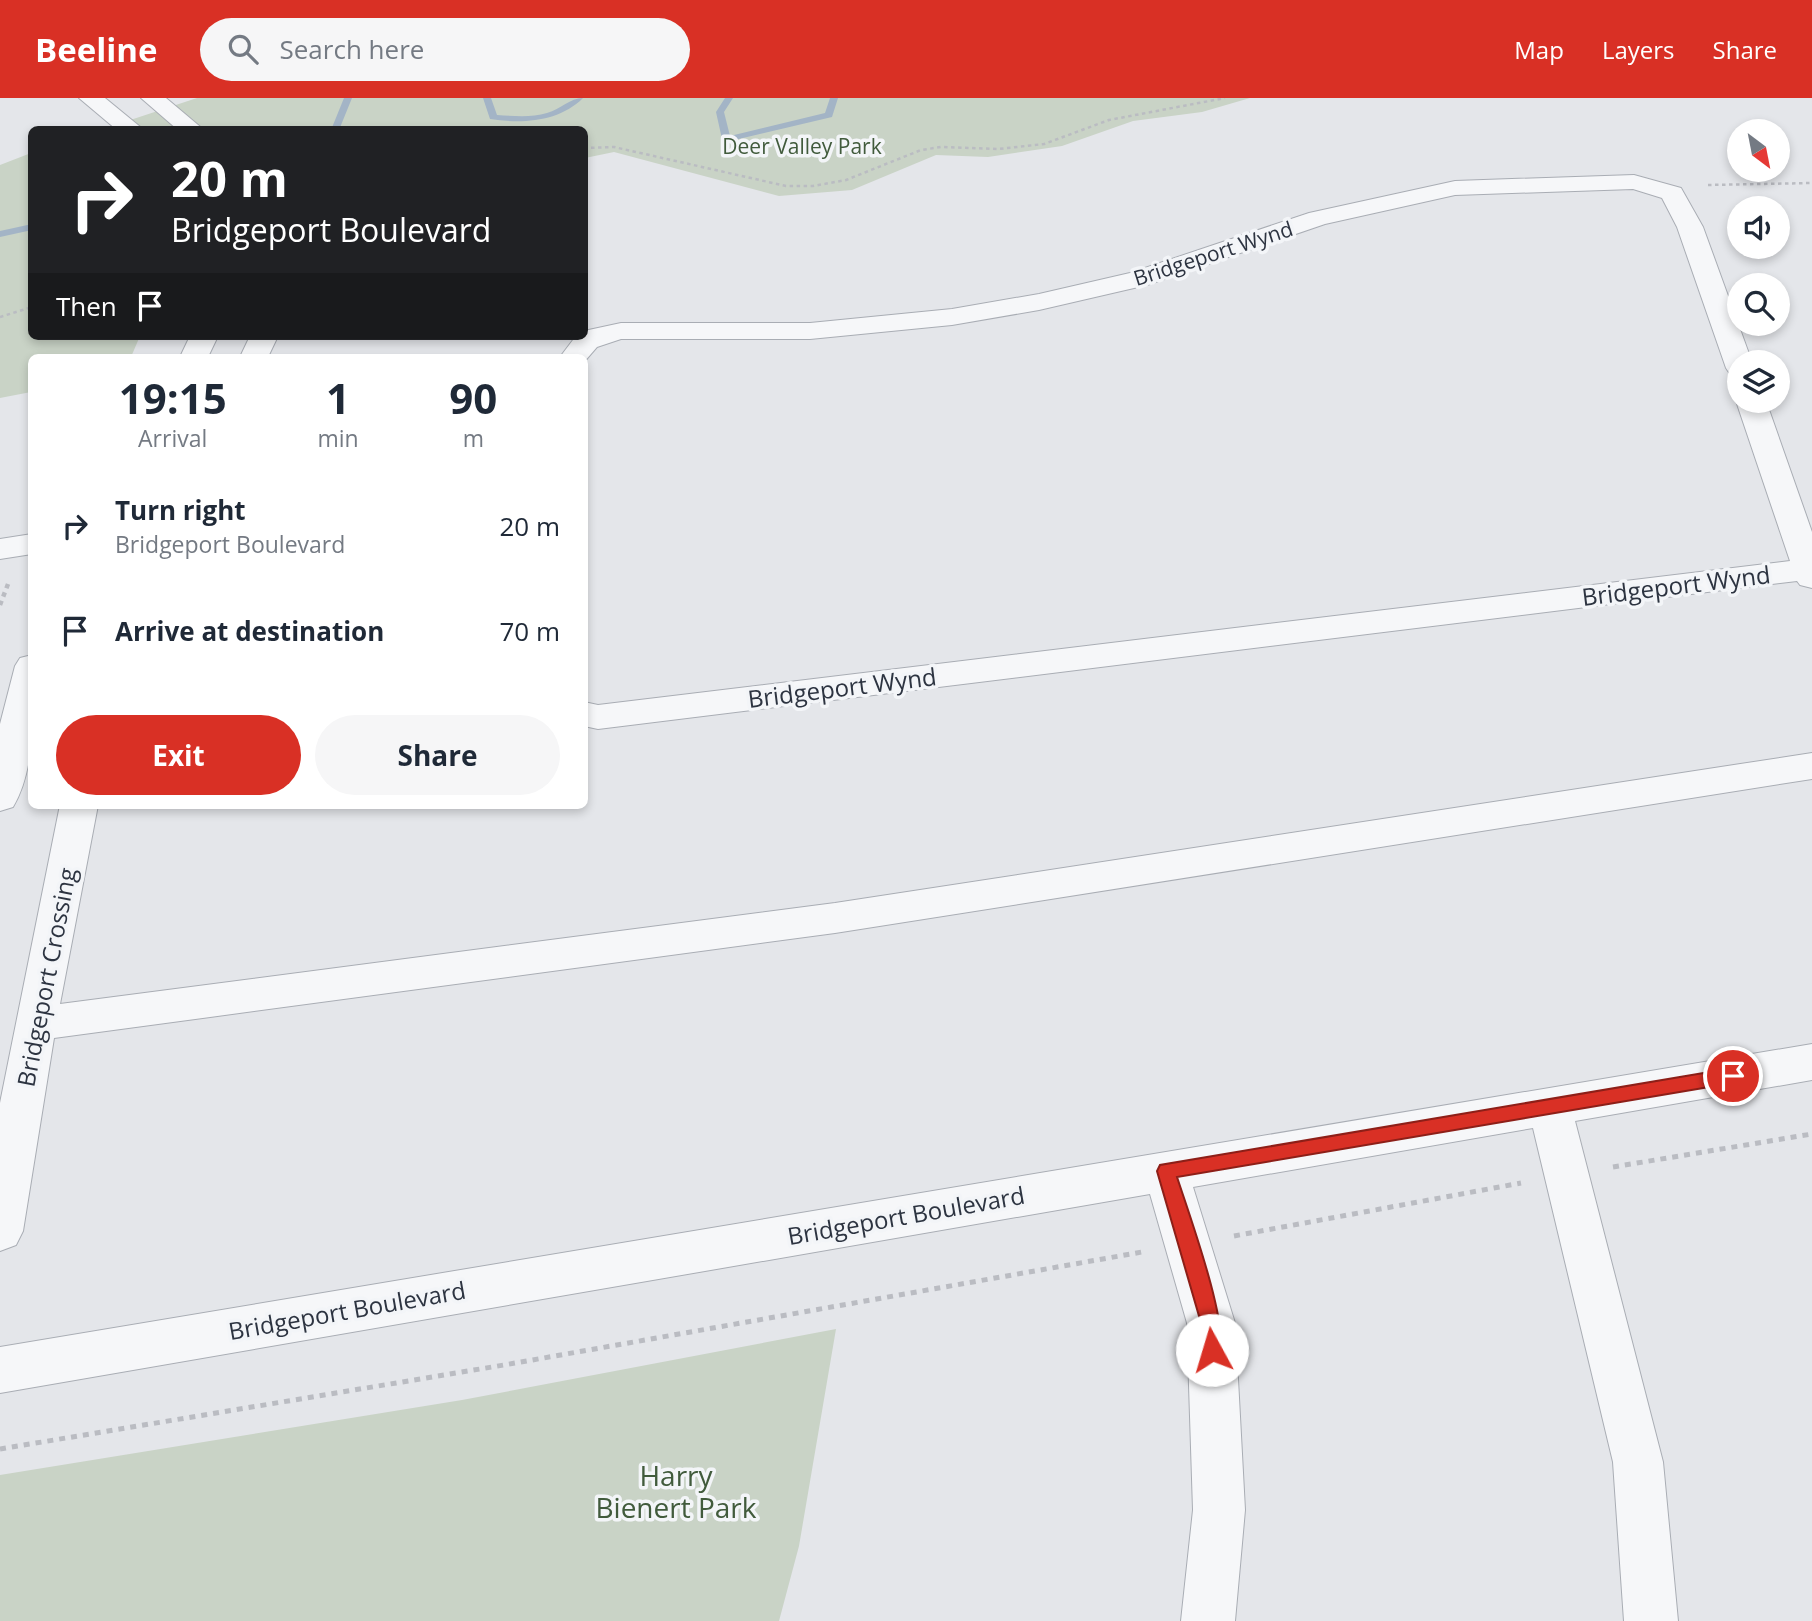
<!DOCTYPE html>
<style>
:root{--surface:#fff;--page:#f6f6f7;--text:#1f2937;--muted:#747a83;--accent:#d93025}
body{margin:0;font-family:"Open Sans",sans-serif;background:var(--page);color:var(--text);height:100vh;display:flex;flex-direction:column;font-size:26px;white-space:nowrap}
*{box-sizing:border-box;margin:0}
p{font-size:23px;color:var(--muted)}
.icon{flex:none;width:38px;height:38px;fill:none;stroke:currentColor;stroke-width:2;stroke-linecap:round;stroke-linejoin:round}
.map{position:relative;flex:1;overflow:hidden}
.details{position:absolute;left:28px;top:256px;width:560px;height:455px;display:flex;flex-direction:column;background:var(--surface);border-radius:10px;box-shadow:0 4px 10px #0003}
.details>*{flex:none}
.banner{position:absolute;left:28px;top:28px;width:560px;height:214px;border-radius:10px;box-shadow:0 4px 10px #0003;background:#202124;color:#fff;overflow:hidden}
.needle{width:46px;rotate:148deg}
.buttons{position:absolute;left:1727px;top:21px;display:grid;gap:14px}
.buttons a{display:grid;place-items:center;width:63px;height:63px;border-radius:50%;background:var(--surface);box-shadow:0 4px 10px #0003;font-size:35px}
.pin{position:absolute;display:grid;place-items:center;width:60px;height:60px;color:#fff;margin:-30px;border:4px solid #fff;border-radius:50%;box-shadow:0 2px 7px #0007}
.me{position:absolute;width:77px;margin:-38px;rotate:354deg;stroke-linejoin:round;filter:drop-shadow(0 0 5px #0008)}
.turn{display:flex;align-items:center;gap:24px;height:147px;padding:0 28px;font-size:32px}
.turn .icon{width:91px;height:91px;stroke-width:2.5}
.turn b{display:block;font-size:49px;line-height:60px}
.then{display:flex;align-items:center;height:66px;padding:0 28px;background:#0003;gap:14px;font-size:26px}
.eta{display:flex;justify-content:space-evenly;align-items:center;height:119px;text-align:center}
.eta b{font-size:42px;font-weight:700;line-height:49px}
.action{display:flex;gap:14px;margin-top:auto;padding:14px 28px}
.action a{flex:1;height:80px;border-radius:42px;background:var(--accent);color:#fff;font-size:28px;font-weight:700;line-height:80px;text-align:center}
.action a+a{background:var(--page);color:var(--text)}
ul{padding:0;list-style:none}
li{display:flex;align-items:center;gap:21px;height:105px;padding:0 28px}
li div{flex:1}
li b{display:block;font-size:26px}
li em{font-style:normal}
header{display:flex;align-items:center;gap:42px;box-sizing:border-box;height:98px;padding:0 35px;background:var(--accent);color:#fff}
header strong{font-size:33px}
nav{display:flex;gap:38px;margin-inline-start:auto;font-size:24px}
.search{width:490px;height:63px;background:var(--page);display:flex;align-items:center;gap:18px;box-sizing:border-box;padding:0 24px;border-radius:38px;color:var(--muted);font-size:26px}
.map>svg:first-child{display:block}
.green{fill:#c9d3c6}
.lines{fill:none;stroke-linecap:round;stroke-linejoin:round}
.stream{fill:#a3b4c6;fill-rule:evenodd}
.minor-casing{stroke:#a9adb4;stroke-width:2}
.path-far2{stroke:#babcc2;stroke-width:2.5;stroke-dasharray:3.5 3.5;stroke-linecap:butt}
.path-far1{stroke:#babcc2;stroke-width:4.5;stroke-dasharray:4.5 4.5;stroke-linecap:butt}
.path{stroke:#babcc2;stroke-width:5;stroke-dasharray:6 6;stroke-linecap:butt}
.minor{fill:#f6f7f9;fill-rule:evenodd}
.route{fill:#d93025;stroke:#8d1f18;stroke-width:2}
.labels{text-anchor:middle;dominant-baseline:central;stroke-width:7;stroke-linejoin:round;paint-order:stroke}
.far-park-label{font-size:21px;fill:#415b3c;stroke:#f3f5f8}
.far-street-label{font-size:21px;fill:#2d3441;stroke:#f3f5f8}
.street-label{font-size:24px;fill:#2d3441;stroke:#f3f5f8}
.near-park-label{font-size:28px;fill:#415b3c;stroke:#f3f5f8}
</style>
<header>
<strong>Beeline</strong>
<div class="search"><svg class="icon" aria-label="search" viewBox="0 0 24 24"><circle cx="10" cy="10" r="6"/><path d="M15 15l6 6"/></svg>Search here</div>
<nav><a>Map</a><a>Layers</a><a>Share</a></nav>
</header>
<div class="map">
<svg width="1812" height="1523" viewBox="0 0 1812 1523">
<rect width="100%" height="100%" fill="#e4e6ea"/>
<!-- green -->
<path class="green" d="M 197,0 L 1250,0 L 1202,14 L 1133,23 L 1062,48 L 988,59 L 936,57 L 852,92 L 779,98 L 614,54 L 585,60 L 584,32 L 100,32 Z
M 31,55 L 32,238 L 140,238 L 131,259 L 32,259 L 31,294 L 0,300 L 0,67 Z
M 836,1231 L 799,1448 L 779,1523 L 0,1523 L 0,1377 L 462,1302 Z"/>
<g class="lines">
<!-- stream -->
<path class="stream" d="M 344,0 L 352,0 L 339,32 L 331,32 Z
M 483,0 L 491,0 L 497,17 C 513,18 531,20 547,15 C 561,11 570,0 583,0 C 559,24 522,26 490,21 Z
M 725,0 L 733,0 L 724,14 L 730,38 L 825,15 L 830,0 L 838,0 L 832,19 L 726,44 L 722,41 L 716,14 Z
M 32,126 L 32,132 L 0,139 L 0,133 Z"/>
<defs>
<path id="minor" d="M 79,0 L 105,0 L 144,32 L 117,32 Z
M 141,0 L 166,0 L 204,32 L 178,32 Z
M 1634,77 L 1681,90 L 1703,129 L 1752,264 L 1740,264 L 1740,278 L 1730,276 L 1726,270 L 1677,129 L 1662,100 L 1633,91 L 1455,97 L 1325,126 L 1147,187 L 1039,212 L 952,227 L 810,241 L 621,241 L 597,249 L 584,264 L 584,259 L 560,259 L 576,238 L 584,238 L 584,233 L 621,225 L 810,225 L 952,211 L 1039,196 L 1130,175 L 1309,115 L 1455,83 Z
M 190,238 L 218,238 L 208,259 L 180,259 Z
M 250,238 L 278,238 L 268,259 L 240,259 Z
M 1740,299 L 1740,303 L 1766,303 L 1812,434 L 1812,490 L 1800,487 L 1797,483 L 598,631 L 584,628 L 584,604 L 598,607 L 1790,463 L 1736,303 Z
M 32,436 L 32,456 L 0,461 L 0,441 Z
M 32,557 C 32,604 38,667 13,709 L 0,713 L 0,626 L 15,568 L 20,560 Z
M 1812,655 L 1812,681 L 835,835 L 54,940 L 23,1133 L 16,1147 L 0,1153 L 0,1005 L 60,707 L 98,707 L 60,906 L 835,805 Z
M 1812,946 L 1812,982 L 1575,1023 L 1663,1364 L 1678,1523 L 1624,1523 L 1613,1364 L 1533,1030 L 1193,1089 L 1235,1225 L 1245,1412 L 1235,1523 L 1181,1523 L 1193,1412 L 1187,1225 L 1150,1096 L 0,1295 L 0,1249 Z"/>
</defs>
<!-- minor casing -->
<use href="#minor" class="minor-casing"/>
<!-- path-far2 -->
<path class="path-far2" d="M 584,50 L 614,49 L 786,88 L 813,88 L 846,82 L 921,52 L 941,49 L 998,51 L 1044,46 L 1109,22 L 1225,0
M 1708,87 L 1812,85
M 0,219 L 32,209"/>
<!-- path-far1 -->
<path class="path-far1" d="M 0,507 L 8,486"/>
<!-- path -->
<path class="path" d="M 1613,1069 L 1812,1036
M 1234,1138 L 1521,1085
M 0,1351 L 504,1267 L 1142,1154"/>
<!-- minor -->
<use href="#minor" class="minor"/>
</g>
<!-- route -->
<path class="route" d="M 1733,970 L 1740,972 L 1742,978 L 1740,983 L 1733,985 L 1177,1079 C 1188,1113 1231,1231 1219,1258 L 1212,1261 L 1205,1258 L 1202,1252 L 1201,1225 L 1157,1073 L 1160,1067 Z"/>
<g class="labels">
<!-- far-park labels -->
<g class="far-park-label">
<text x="802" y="48">Deer Valley Park</text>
</g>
<!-- far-street labels -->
<g class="far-street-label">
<text transform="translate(1213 155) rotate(-18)">Bridgeport Wynd</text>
</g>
<!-- street labels -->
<g class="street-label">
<text transform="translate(1676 487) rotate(-7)">Bridgeport Wynd</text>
<text transform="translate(842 589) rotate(-7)">Bridgeport Wynd</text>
<text transform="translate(46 879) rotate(-79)">Bridgeport Crossing</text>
<text transform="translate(906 1117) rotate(-10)">Bridgeport Boulevard</text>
<text transform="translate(347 1212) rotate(-10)">Bridgeport Boulevard</text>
</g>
<!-- near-park labels -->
<g class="near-park-label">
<text x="676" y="1377">Harry<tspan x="676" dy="32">Bienert Park</tspan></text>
</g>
</g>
</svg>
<div class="buttons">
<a><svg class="needle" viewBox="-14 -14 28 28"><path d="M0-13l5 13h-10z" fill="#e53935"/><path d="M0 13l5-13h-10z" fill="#747a83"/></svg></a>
<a><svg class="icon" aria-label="sound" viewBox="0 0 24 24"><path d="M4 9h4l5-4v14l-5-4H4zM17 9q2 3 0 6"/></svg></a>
<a><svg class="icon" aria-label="search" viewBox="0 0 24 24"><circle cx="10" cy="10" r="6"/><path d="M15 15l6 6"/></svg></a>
<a><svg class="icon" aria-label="layers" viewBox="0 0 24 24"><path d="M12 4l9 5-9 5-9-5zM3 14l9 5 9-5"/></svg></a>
</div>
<div class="pin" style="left:1733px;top:978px;background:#d93025"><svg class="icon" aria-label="arrive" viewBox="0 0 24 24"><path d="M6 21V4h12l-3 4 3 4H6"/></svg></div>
<svg class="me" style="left:1212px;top:1252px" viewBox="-20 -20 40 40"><circle r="19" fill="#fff"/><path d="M0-13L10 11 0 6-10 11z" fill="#d93025"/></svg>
<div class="banner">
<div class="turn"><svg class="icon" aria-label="right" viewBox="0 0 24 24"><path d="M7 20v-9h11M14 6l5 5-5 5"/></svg><div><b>20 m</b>Bridgeport Boulevard</div></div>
<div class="then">Then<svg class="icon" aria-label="arrive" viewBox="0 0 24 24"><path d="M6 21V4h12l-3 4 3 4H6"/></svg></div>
</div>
<section class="details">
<div class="eta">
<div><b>19:15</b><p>Arrival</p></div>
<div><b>1</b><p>min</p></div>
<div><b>90</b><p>m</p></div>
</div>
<ul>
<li><svg class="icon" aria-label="right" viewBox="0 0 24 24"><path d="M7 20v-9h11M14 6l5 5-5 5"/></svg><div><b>Turn right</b><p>Bridgeport Boulevard</p></div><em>20 m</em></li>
<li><svg class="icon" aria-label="arrive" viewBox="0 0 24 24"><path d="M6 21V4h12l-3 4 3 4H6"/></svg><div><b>Arrive at destination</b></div><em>70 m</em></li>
</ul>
<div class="action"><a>Exit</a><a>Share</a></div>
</section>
</div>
